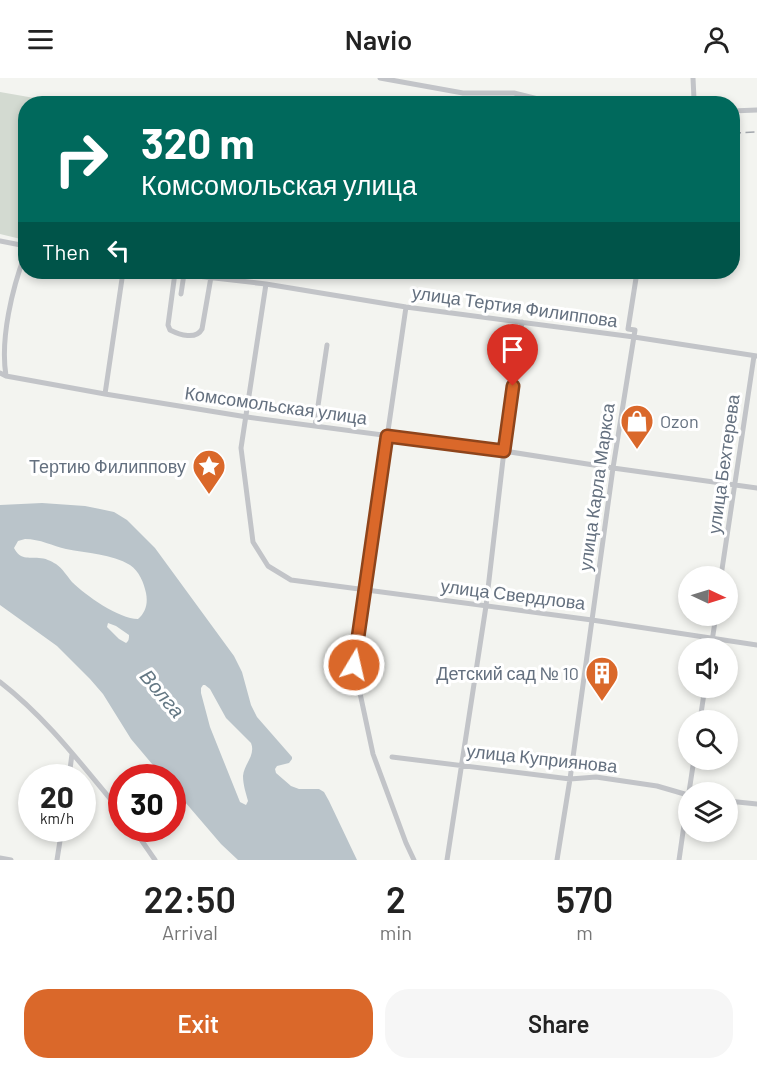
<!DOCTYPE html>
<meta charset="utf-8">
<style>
:root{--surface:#fff;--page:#f6f6f6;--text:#222;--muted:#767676;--accent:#da682a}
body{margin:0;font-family:Barlow,sans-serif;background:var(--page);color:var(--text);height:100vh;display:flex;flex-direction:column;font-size:22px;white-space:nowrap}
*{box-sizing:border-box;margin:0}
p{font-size:20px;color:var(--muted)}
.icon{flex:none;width:33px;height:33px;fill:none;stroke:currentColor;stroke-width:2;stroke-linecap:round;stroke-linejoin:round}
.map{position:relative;height:782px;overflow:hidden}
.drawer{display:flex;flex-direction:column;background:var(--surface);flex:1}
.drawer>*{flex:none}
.top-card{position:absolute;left:18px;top:18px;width:722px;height:183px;border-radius:24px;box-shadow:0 3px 9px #0003;background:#00695c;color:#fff;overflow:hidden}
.needle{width:39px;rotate:94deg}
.fabs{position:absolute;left:678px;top:488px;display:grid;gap:12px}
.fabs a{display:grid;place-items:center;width:60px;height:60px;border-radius:50%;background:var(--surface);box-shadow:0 3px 9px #0003;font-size:30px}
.speed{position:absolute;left:18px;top:686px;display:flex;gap:12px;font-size:30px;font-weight:700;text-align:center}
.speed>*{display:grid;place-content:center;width:78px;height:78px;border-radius:50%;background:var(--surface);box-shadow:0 3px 9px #0003;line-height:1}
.speed small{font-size:15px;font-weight:400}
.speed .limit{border:9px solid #d22;background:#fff;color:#111}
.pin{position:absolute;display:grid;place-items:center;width:51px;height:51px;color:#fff;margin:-62px -26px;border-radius:50% 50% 50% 0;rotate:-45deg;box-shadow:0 0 6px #0007}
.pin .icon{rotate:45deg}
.me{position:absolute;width:66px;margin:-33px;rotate:9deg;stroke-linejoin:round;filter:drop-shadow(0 0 4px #0008)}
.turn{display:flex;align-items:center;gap:21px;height:126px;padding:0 24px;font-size:27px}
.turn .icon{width:78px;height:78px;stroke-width:2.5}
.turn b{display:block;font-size:42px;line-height:51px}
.then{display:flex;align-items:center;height:57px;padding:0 24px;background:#0003;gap:12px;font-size:22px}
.eta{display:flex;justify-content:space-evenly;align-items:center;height:102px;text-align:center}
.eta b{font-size:36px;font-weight:600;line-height:42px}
.cta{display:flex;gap:12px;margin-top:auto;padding:12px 24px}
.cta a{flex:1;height:69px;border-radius:24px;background:var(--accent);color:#fff;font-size:24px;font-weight:600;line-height:69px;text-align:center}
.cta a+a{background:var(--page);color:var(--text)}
header{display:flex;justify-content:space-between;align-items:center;height:78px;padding:0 24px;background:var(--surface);font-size:27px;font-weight:600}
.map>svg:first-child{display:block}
.green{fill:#d3dad1}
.water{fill:#bac4ca;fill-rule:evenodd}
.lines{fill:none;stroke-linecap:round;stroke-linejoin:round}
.minor{stroke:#c2c4c8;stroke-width:5}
.rail{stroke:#a2a6ac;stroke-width:1.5;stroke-dasharray:9 4.5;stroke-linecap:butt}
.route-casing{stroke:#8e441b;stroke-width:15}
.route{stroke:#da682a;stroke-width:10}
.labels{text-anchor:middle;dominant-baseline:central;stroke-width:6;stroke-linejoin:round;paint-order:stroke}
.street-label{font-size:18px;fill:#64707f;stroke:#fff}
.poi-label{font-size:18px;fill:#64707f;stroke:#fff;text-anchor:end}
.water-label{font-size:20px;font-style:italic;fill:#647884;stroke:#fff}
</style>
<header><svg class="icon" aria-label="menu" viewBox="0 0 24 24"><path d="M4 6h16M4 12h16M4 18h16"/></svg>Navio<svg class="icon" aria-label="person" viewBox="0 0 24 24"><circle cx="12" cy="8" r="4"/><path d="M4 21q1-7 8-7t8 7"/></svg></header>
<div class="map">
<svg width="757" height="782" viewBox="0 0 757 782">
<rect width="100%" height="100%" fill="#f3f4f0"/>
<!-- green -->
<path class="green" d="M 0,14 L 63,25 L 26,26 L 25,162 L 0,156 Z"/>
<!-- water -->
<path class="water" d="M 42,425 L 85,428 L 100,431 L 114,434 L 127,442 L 155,470 L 234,578 L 242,594 L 251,627 L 257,639 L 292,679 L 292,681 L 289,685 L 277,688 L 275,691 L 276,695 L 291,708 L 299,711 L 319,711 L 324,714 L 329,723 L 357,782 L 238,782 L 221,766 L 173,710 L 172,699 L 163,699 L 131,661 L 103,616 L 90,601 L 57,568 L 0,527 L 0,427 ZM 25,461 C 40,461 53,468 66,471 C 87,475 112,476 130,487 C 139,493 144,505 146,515 C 148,525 146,534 138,541 C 119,541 85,517 72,504 C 67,498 63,491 56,486 C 51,483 45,480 39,480 C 28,479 20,482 14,470 L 18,463 ZM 108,545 L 116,548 L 129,557 C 129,560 129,563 126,565 L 119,561 L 107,549 ZM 203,607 L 205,607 L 210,611 L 226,640 L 251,665 C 256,677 244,686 243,698 C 243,707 246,715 248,723 L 246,727 L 240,724 L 210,649 L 201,615 L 201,610 Z"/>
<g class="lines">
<!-- minor -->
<path class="minor" d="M 380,0 L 463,15 L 514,15 L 558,26
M 691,26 L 694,21 L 693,0
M 732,33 L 757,32
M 0,163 L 26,168
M 162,194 L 266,206 L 406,229 L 634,259 L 757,278
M 175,195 L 168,247 L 170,252 C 180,257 196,262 202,251 L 211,199
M 266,206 L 241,370 L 253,464 L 268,488 L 291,502 L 592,542 L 757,567
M 181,216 L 184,196
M 406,229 L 354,587 L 373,676 L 406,765 L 414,782
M 0,295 L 6,298 L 105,316 L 247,339 L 504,373 L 613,390 L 757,410
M 6,298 C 0,261 12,210 26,174
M 105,316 L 123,194
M 315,348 L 327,267
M 721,498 L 754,278
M 711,570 L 716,537
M 0,604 C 47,640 84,690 122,735
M 700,642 L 705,609
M 392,679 L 570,701 L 596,699 L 657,708 L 688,717
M 69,699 L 72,676
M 689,714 L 694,681
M 728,723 L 757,726
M 133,750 L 155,782
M 0,780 L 11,782
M 57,782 L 62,750
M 447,782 L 486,528 L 504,373 L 522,244
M 557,782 L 570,701 L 613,390 L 635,252 L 628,251 L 637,194
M 679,782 L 688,719"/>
<!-- rail -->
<path class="rail" d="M 732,55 L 757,54"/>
</g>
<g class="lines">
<defs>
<path id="route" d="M 354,587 L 387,358 L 504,373 L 513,308"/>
</defs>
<!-- route casing -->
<use href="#route" class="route-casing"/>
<!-- route -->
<use href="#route" class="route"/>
</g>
<!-- icons -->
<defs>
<symbol id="shop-pin" viewBox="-11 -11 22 30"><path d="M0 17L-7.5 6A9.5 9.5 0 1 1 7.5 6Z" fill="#da682a" stroke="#fff"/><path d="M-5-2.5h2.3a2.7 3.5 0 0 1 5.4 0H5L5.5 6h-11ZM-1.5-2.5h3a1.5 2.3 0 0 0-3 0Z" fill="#fff"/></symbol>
<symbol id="sight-pin" viewBox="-11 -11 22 30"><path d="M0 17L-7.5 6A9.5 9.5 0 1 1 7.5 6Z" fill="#da682a" stroke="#fff"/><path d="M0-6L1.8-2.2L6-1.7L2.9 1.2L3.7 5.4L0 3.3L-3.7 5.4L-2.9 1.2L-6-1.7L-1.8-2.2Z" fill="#fff"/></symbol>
<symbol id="building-pin" viewBox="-11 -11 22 30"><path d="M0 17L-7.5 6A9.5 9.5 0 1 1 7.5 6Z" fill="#da682a" stroke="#fff"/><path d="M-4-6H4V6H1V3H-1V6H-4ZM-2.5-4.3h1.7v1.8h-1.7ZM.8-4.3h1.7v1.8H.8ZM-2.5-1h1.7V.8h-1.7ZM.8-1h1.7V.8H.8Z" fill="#fff"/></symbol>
</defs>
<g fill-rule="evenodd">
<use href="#shop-pin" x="618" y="324" width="38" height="52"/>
<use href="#sight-pin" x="190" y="369" width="38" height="52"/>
<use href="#building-pin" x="583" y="576" width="38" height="52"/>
</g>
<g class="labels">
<!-- street labels -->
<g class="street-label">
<text transform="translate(515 228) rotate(8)">улица Тертия Филиппова</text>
<text transform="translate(276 327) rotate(8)">Комсомольская улица</text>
<text transform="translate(723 386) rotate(-82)">улица Бехтерева</text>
<text transform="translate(596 409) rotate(-82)">улица Карла Маркса</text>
<text transform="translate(513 516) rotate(7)">улица Свердлова</text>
<text transform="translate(542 680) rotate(6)">улица Куприянова</text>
</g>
<!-- poi labels -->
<g class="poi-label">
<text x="660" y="343" text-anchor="start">Ozon</text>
<text x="186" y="388">Тертию Филиппову</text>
<text x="579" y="595">Детский сад № 10</text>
</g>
<!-- water labels -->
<g class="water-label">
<text transform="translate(163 615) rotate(50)">Волга</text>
</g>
</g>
</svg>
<div class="fabs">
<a><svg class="needle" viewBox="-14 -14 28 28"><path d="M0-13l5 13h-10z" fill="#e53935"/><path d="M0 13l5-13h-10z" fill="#767676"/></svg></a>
<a><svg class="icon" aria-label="sound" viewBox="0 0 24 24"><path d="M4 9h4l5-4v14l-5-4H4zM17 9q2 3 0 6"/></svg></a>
<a><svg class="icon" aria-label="search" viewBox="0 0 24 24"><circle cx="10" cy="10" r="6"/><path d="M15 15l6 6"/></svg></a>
<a><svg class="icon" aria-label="layers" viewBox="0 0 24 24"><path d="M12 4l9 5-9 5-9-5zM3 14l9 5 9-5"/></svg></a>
</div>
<div class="speed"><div>20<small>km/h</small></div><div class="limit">30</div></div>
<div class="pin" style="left:513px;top:308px;background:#d93025"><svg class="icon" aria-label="arrive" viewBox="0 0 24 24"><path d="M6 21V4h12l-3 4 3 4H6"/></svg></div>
<svg class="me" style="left:354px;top:587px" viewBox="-20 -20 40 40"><circle r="17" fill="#da682a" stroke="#fff" stroke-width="3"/><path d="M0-11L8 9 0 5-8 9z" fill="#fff"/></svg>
<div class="top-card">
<div class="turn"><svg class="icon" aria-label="right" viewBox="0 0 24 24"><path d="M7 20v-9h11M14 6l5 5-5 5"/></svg><div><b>320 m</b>Комсомольская улица</div></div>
<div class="then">Then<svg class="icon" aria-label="left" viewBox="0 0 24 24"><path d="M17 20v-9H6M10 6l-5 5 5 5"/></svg></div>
</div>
</div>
<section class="drawer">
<div class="eta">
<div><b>22:50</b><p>Arrival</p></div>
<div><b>2</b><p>min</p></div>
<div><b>570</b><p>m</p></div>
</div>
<div class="cta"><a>Exit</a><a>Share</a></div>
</section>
